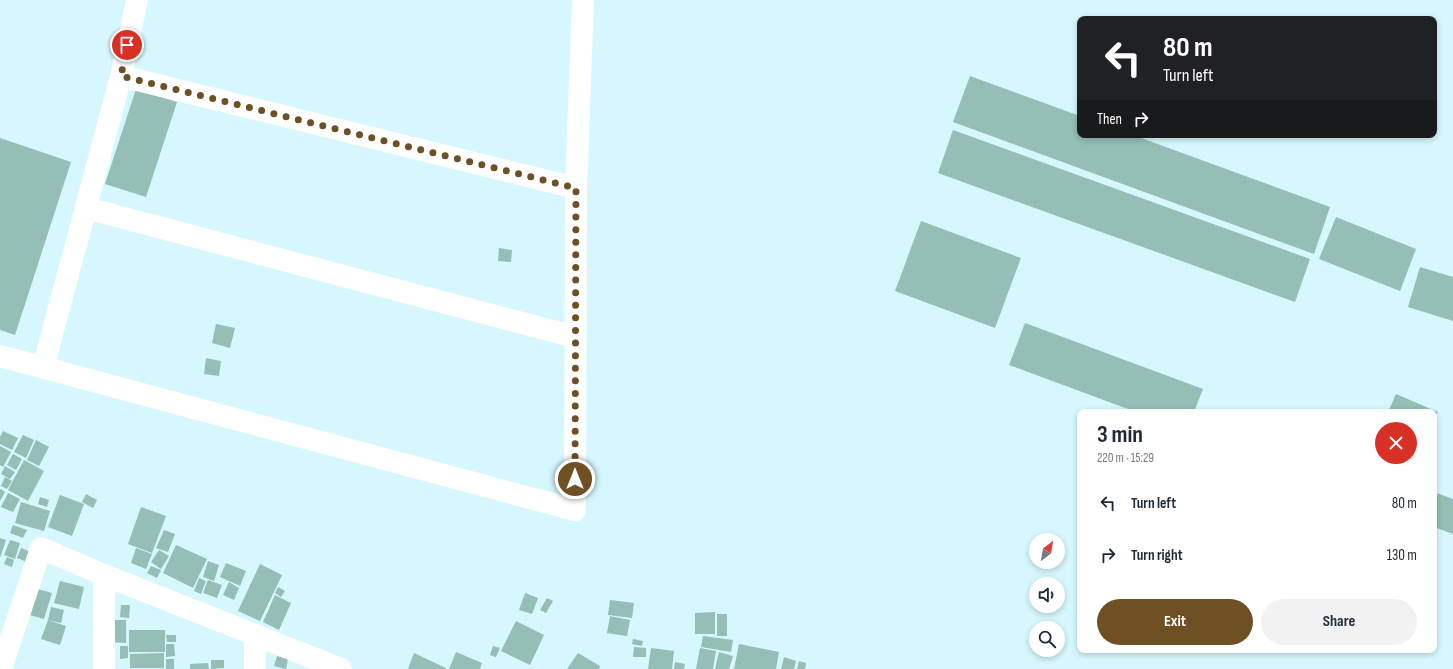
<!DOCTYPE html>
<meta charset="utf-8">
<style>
:root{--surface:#fff;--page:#f2f2f3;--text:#1f2937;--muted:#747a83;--accent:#6e5024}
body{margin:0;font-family:"Sofia Sans Condensed",sans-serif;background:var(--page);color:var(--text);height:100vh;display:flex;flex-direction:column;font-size:15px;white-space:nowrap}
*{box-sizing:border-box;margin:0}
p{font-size:13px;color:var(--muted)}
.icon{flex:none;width:22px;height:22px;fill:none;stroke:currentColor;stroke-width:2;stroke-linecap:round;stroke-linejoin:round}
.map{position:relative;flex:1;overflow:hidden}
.side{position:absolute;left:1077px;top:409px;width:360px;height:244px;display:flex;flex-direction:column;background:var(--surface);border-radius:8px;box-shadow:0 2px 6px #0003}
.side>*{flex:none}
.top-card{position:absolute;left:1077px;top:16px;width:360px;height:122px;border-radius:8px;box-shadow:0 2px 6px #0003;background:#202124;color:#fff;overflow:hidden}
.needle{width:26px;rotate:31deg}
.tools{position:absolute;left:1029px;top:533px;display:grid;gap:8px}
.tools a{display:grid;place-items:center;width:36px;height:36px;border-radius:50%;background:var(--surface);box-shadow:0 2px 6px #0003;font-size:20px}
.pin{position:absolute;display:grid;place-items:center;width:34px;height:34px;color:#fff;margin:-17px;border:2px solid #fff;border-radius:50%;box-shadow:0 1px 4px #0007}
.me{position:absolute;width:44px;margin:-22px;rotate:0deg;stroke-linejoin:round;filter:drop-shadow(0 0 3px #0008)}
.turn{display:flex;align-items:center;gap:14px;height:84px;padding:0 20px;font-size:18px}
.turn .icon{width:52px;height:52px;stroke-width:2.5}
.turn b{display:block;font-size:28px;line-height:34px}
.then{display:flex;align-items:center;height:38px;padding:0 20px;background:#0003;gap:8px;font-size:15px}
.round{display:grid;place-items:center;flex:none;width:42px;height:42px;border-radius:21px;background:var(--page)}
.overview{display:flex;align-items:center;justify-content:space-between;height:68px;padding:0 20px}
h1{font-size:24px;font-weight:700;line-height:30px}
.button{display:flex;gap:8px;margin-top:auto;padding:8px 20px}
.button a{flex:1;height:46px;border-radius:24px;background:var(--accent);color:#fff;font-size:16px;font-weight:700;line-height:46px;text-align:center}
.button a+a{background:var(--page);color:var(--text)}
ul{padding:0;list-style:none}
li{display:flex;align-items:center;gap:12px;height:52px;padding:0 20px}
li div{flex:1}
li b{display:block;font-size:15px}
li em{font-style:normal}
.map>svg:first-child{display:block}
.building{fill:#95beb6}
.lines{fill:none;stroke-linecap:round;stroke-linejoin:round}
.minor{stroke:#fff;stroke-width:22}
.route{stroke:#6e5024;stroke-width:7;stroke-dasharray:0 12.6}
</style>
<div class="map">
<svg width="1453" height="669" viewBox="0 0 1453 669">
<rect width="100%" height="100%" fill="#d5f7fd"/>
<!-- building -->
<path class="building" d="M 970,76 L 1080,116 L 1080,135 L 1133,135 L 1330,207 L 1314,254 L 953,122 Z
M 136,89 L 177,102 L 146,197 L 105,184 Z
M 953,130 L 1310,259 L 1295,302 L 938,173 Z
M 0,138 L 71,162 L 15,335 L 0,330 Z
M 1336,217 L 1416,249 L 1400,291 L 1319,259 Z
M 921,221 L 1021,258 L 995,328 L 895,291 Z
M 499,248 L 512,250 L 511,262 L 498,261 Z
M 1420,267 L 1453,277 L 1453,321 L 1408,307 Z
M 1025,323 L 1203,389 L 1194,412 L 1136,412 L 1009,365 Z
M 216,324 L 235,328 L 230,348 L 212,343 Z
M 206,358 L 221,361 L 219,376 L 204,374 Z
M 1396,394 L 1438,412 L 1434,419 L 1434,412 L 1388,412 Z
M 3,431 L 18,438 L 12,450 L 0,444 L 0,437 Z
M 23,435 L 34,440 L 26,458 L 14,452 Z
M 36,440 L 49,447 L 39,466 L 27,460 Z
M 0,446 L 11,452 L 3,467 L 0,465 Z
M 13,454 L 22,459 L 16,470 L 7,465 Z
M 24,460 L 44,471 L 28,501 L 8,490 Z
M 5,466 L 15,472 L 10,479 L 1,474 Z
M 5,477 L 12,481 L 7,489 L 1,486 Z
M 1,489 L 5,492 L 0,501 L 0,490 Z
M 1434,492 L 1453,499 L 1453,534 L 1434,527 Z
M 8,493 L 20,499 L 13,512 L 1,507 Z
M 86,494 L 97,500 L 93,508 L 82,502 Z
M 60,495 L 84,504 L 72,536 L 48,527 Z
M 40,497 L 49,500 L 47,507 L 38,504 Z
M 21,502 L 50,511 L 44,531 L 15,523 Z
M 141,507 L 166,516 L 152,553 L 128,544 Z
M 13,525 L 27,530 L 23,538 L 10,533 Z
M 164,530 L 175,534 L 168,552 L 156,548 Z
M 0,538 L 6,540 L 0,558 Z
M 10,540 L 20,543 L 15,559 L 4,555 Z
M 176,545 L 207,559 L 193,588 L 163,573 Z
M 21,548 L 31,552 L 27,562 L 17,558 Z
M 136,548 L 152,554 L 146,569 L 131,563 Z
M 159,550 L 169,556 L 161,569 L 151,562 Z
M 7,557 L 14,560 L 12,567 L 4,564 Z
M 208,561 L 219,565 L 214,581 L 203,577 Z
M 226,563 L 246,571 L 240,586 L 220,577 Z
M 260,564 L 282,575 L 260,621 L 238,611 Z
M 151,566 L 161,570 L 157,578 L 147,573 Z
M 199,578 L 206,581 L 201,594 L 194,591 Z
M 208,580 L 222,585 L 217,598 L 203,593 Z
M 60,581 L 84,587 L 79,609 L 54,603 Z
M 229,582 L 239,588 L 234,600 L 223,595 Z
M 278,587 L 285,591 L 281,597 L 275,593 Z
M 34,588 L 52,593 L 44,619 L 26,614 Z
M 525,593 L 538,598 L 532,614 L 519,610 Z
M 275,595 L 291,603 L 279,630 L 263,622 Z
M 547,598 L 553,601 L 546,613 L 540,610 Z
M 610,600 L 634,603 L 632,618 L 608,615 Z
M 121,605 L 130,605 L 129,618 L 120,617 Z
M 51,607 L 64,610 L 61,623 L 48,620 Z
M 715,612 L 715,634 L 695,634 L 695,613 Z
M 717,614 L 727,614 L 727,636 L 717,636 Z
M 610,616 L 630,620 L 627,636 L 607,633 Z
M 48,620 L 66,626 L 60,645 L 41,639 Z
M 109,620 L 126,620 L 126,643 L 109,642 Z
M 516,621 L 544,635 L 530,665 L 501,651 Z
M 129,630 L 165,630 L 165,652 L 129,652 Z
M 166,635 L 176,635 L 176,642 L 167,642 Z
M 703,636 L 733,640 L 731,652 L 701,647 Z
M 633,639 L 643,641 L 642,646 L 632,644 Z
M 166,644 L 174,644 L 175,656 L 166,657 Z
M 739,644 L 779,652 L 776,669 L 734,669 Z
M 120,646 L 128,646 L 128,658 L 120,659 Z
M 493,646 L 500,648 L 496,657 L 490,655 Z
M 634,647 L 646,648 L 646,657 L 633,657 Z
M 651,648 L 674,651 L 672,669 L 648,669 Z
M 700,648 L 716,651 L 713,669 L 696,669 Z
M 456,652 L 482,663 L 480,669 L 449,669 Z
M 719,652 L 733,656 L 729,669 L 715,669 Z
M 164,653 L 164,668 L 130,668 L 130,654 Z
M 414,653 L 446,668 L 446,669 L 408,669 Z
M 578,653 L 600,666 L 599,669 L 567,669 Z
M 277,656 L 288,659 L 286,669 L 274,666 Z
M 784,657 L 796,661 L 794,669 L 781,669 Z
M 166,659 L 174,659 L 174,669 L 166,669 Z
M 211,660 L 224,660 L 224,668 L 211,669 Z
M 799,661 L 806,663 L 805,669 L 797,669 Z
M 675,662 L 685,664 L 684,669 L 674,669 Z
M 208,663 L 209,669 L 190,669 L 190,664 Z"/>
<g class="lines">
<!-- minor -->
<path class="minor" d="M 121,76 L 576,188
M 86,208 L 575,337
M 0,356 L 575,510 L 576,188 L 583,0
M 43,368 L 121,76 L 137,0
M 104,575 L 104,669
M 1,669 L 41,548 L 104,575 L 341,669
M 255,669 L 255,635"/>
</g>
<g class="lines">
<!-- route -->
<path class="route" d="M 127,45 L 121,76 L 576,188 L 575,479"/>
</g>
</svg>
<div class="tools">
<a><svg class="needle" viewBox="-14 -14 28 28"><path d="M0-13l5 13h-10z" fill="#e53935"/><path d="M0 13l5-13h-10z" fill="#747a83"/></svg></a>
<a><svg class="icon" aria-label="sound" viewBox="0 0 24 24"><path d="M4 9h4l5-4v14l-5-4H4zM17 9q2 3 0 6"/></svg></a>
<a><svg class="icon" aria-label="search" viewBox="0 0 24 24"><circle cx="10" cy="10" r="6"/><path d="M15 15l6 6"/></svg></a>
</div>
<div class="pin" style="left:127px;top:45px;background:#d93025"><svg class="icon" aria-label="arrive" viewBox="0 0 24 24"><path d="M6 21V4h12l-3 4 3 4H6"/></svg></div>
<svg class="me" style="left:575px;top:479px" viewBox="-20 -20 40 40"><circle r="17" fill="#6e5024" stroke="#fff" stroke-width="3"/><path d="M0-11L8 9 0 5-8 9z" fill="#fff"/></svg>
<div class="top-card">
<div class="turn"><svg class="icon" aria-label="left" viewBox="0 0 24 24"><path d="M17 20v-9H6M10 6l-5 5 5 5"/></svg><div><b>80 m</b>Turn left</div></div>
<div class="then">Then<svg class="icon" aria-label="right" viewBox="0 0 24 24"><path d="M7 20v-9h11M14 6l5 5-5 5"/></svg></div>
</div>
<section class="side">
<div class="overview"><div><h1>3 min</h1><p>220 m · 15:29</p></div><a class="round" style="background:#d93025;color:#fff"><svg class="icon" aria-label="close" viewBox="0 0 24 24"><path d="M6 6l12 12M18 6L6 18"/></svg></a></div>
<ul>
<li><svg class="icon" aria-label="left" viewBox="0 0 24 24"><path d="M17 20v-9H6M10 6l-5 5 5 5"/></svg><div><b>Turn left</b></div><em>80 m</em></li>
<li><svg class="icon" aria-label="right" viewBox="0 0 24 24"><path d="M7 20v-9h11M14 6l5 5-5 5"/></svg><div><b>Turn right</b></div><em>130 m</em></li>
</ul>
<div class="button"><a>Exit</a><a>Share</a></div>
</section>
</div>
